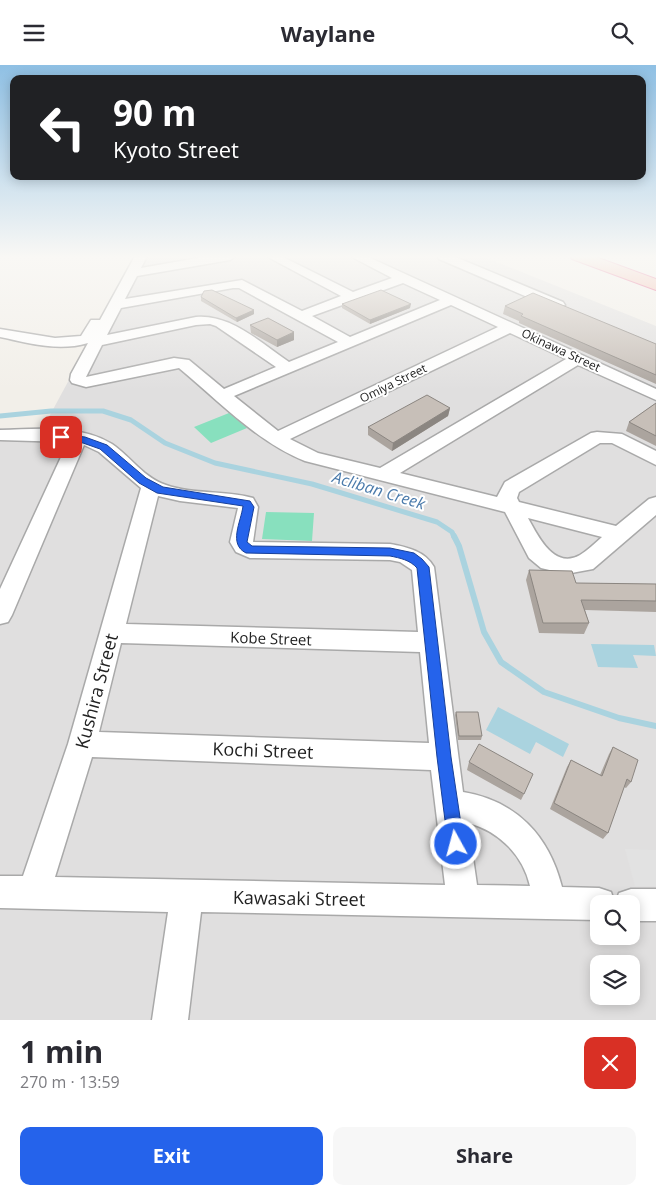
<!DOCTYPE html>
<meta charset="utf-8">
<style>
:root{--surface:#fff;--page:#f7f7f7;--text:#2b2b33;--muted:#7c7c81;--accent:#2563eb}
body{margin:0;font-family:"Open Sans",sans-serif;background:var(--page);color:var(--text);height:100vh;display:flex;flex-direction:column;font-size:19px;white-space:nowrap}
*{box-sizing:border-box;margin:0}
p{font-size:16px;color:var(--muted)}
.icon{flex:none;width:28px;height:28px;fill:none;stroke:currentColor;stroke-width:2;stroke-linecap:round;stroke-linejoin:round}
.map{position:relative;height:955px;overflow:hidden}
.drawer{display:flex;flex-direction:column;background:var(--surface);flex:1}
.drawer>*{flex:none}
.hud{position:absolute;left:10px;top:10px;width:636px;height:105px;border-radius:10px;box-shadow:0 2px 12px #0003;background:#202124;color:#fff;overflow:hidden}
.tools{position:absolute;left:590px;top:830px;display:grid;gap:10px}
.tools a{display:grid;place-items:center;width:50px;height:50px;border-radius:10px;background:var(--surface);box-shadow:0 2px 12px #0003;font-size:25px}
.pin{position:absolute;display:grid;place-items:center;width:42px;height:42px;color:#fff;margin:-21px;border-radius:10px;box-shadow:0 2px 8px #0006}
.me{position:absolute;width:55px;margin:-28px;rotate:353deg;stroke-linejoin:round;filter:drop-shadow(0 0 4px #0008)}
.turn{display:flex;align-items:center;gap:18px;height:105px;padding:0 20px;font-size:22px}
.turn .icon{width:65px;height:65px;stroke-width:2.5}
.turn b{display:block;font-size:35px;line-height:42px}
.round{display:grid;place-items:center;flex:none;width:52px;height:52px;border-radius:10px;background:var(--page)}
.summary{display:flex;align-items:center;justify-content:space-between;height:85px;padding:0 20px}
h1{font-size:30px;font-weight:700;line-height:38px}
.button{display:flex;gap:10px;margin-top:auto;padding:10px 20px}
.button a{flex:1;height:58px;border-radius:10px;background:var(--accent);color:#fff;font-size:20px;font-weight:700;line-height:58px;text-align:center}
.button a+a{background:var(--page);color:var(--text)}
header{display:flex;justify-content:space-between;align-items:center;height:65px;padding:0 20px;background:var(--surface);font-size:22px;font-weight:700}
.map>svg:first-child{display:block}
.residential{fill:#e0dfdf;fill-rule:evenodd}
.pitch{fill:#88e0be}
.parking{fill:#e2e2e2}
.water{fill:#aad3df}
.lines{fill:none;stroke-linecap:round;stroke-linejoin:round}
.stream-far1{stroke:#aad3df;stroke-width:5}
.stream{stroke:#aad3df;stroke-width:6}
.minor-casing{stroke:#a9a9a9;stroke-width:3}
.trunk-casing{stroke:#dc2a67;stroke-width:2}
.minor{fill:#fff;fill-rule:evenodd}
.trunk{fill:#f2b4a3;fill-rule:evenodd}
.wall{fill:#aba49e}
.shaded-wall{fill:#8b8681}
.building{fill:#c7bfb8;stroke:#8b8681}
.route{fill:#2563eb;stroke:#184099}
.labels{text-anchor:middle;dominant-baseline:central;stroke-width:4;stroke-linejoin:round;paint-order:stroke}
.far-street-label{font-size:12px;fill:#222;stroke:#fff}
.street-label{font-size:15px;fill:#222;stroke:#fff}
.water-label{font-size:16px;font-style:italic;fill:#4a7aab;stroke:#fff}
.near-street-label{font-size:18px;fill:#222;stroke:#fff}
</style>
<header><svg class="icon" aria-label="menu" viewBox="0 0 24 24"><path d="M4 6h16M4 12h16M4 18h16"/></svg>Waylane<svg class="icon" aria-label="search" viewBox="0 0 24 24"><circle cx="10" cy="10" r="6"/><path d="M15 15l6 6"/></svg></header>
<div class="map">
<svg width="656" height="955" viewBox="0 0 656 955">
<rect width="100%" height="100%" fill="#f2efe9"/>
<!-- residential -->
<path class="residential" d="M 136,191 L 482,191 L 656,261 L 656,955 L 0,955 L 0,363 L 43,363 ZM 599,839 L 631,839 L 631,871 L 599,871 ZM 599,899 L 631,899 L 631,931 L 599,931 Z"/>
<!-- pitch -->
<path class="pitch" d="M 229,348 L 247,363 L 211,378 L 194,362 Z
M 266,447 L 314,448 L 312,476 L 262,474 Z"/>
<!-- parking -->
<path class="parking" d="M 625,784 L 656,785 L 656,821 L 635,821 Z"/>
<!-- water -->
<path class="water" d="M 591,579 L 654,580 L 656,591 L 633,590 L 638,603 L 598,602 Z
M 498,642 L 569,679 L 563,692 L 536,677 L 530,689 L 486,665 Z"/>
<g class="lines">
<!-- stream-far1 -->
<path class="stream-far1" d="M 0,351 L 51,346 L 103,346 L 131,355 L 165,378 L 215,398 L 312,419 L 437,457 L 452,467 L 454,472"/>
<!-- stream -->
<path class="stream" d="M 454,471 L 459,481 L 484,567 L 501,597 L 544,627 L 619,653 L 656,661"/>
<defs>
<path id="minor" d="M 135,191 L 147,191 L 141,203 L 209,191 L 236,191 L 230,195 L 137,211 L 125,234 L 242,215 L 302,246 L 341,231 L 266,191 L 281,191 L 353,227 L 392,213 L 350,191 L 366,191 L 656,324 L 656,335 L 578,300 L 400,408 L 497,432 L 505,417 L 591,368 L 597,367 L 622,369 L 656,386 L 656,400 L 612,378 L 600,378 L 519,427 L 517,433 L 519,437 L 616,461 L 649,434 L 656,432 L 656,450 L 593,504 L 566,509 L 541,503 L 529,493 L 505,447 L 305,396 C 257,377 219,336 179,303 L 86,322 L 72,318 L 70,315 L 71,309 L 88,278 C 58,287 29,278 0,272 L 0,264 L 55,273 L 81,271 L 91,255 L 100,255 ZM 403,218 L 440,235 L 350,272 L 312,251 ZM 233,223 L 239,223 L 338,277 L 289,297 C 261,278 231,249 196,252 L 107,270 L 121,243 ZM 451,240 L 498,262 L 278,366 L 234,331 ZM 210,259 L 216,261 L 276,302 L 224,324 L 189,295 L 174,293 L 86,312 L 102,280 L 196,260 ZM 510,268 L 566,294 L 380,403 L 318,388 L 290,374 ZM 528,453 L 602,472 C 595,478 588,485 580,490 C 554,505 538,471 528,453 Z
M 437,191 L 453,191 L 563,237 L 565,240 L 558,244 L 553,243 L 439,194 Z
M 0,365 C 36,364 80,359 112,379 C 131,392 144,413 166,420 C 194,430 225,425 253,433 L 258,442 L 253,477 L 390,479 C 407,482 425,486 434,502 L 463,727 C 517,736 549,771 562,822 L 599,823 L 611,827 L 615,839 L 619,828 L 631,824 L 656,824 L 656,856 L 631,856 L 631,839 L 599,839 L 599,855 L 201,847 L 188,955 L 152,955 L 168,847 L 0,843 L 0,811 L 23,811 L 68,679 L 141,423 L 99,387 L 84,380 L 12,550 L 8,557 L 0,559 L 0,524 L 68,377 L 0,375 ZM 158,431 L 180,436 L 238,443 L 230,477 L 236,487 L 250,493 L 390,495 L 400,497 L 412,505 L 418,567 L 126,559 ZM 121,578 L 420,587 L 429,678 L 99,667 ZM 92,692 L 431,705 L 445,820 L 55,812 ZM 468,758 C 499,766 523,790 530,821 L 477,820 Z"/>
<path id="trunk" d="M 570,191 L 593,191 L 656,214 L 656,225 L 572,194 Z"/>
</defs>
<!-- minor casing -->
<use href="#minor" class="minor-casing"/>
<!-- trunk casing -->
<use href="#trunk" class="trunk-casing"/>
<!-- minor -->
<use href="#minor" class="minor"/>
<!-- trunk -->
<use href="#trunk" class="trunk"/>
</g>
<!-- wall -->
<path class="wall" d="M 201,232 L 254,245 L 254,249 L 237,257 L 201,236 Z
M 342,239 L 410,243 L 370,259 L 342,243 Z
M 505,241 L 656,279 L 656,319 L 519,258 L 519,256 L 503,249 Z
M 250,260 L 294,267 L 294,275 L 277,282 L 251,268 Z
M 656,338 L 656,381 L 626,366 L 629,357 Z
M 450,343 L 448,351 L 392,386 L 368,370 L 368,362 Z
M 529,505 L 576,518 L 656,519 L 656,547 L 585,545 L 589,558 L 584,569 L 539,568 L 526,515 Z
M 456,647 L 482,671 L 481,675 L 458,675 L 455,650 Z
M 613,682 L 631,717 L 626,723 L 624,722 L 608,768 L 603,774 L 550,744 L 567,702 L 571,695 L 600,710 L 609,689 Z
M 469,697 L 524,729 L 521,735 L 467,705 Z"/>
<!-- shaded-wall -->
<path class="shaded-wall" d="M 411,239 L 410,243 L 370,259 L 370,255 Z
M 254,245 L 254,249 L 237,257 L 236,253 Z
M 294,267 L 294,275 L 277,282 L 277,275 Z
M 450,343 L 448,351 L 392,386 L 393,378 Z"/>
<!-- building -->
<path class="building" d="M 212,225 L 254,245 L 236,253 L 201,232 L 204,226 Z
M 381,225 L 411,239 L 370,255 L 342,239 Z
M 533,228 L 656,279 L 656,310 L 521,251 L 523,249 L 505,241 Z
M 268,253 L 294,267 L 277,275 L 250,260 Z
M 427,330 L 450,343 L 393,378 L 368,362 Z
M 656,338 L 656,371 L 629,357 Z
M 529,505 L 572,506 L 576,518 L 656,519 L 656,536 L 581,535 L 589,558 L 543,558 Z
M 456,647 L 478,647 L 482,671 L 459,671 Z
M 479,679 L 533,709 L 524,729 L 469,697 Z
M 613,682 L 638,695 L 631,717 L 627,714 L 608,768 L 554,738 L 571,695 L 602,711 Z"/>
<!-- sky -->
<linearGradient id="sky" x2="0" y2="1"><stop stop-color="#8fc0e4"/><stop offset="0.59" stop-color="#f9f8f5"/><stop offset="1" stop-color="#f9f8f5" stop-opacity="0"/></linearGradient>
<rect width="656" height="325" fill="url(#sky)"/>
<!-- route -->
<path class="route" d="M 61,369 L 85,372 L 107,380 L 146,413 L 163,422 L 250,436 L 254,442 L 247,477 L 252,481 L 390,483 L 414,488 L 422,494 L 429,502 L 451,692 L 464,779 L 462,785 L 456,787 L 450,785 L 448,779 L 437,692 L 417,503 C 410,495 400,493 390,491 L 246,488 C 228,479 241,457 243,441 L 157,428 L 139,418 L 100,384 L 83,378 L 58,374 L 58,370 Z"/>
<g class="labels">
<!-- far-street labels -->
<g class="far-street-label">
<text transform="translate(561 285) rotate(25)">Okinawa Street</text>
<text transform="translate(393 318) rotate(-26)">Omiya Street</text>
</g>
<!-- street labels -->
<g class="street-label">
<text transform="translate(271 573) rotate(2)">Kobe Street</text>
</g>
<!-- water labels -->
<g class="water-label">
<text transform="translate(379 425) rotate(17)">Acliban Creek</text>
</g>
<!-- near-street labels -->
<g class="near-street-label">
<text transform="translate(96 626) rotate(-75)">Kushira Street</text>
<text transform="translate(263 685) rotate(2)">Kochi Street</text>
<text transform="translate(299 833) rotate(1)">Kawasaki Street</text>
</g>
</g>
</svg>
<div class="tools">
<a><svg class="icon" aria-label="search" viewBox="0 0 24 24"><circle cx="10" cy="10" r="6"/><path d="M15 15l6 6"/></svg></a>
<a><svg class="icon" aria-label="layers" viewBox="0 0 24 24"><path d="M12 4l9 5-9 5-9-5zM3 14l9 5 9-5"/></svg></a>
</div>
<div class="pin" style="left:61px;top:372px;background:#d93025"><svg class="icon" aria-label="arrive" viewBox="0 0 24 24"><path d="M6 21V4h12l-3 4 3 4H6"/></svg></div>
<svg class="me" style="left:456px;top:779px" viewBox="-20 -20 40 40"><circle r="17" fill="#2563eb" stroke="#fff" stroke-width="3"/><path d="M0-11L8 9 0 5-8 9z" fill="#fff"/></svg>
<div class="hud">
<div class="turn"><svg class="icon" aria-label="left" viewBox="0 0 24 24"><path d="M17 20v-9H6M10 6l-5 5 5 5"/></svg><div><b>90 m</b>Kyoto Street</div></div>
</div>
</div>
<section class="drawer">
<div class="summary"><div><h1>1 min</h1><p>270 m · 13:59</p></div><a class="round" style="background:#d93025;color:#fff"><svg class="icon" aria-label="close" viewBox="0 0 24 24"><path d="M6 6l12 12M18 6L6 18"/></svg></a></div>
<div class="button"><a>Exit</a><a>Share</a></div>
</section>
